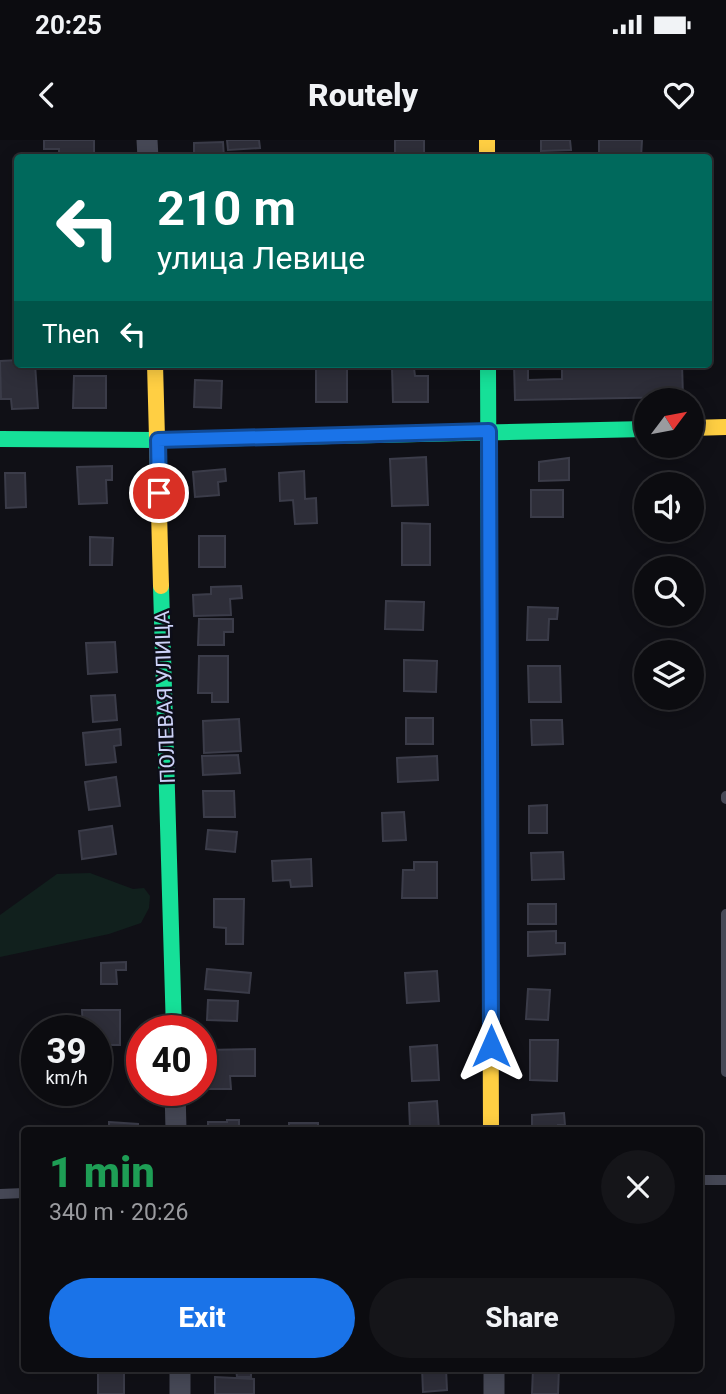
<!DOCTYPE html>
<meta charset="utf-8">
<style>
:root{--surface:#0c0c10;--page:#151519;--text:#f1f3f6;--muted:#9a9b9f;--line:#2c2c30;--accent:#1a73e8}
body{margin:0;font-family:Roboto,sans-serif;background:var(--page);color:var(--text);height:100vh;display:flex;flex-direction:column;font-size:26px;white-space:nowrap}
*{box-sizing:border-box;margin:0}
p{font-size:23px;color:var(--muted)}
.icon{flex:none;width:38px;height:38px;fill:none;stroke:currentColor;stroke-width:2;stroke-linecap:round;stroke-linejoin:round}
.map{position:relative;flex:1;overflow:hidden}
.details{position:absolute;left:21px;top:987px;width:682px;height:245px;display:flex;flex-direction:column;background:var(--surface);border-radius:7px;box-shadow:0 4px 18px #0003,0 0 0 2px var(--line)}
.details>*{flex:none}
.guide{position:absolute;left:14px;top:14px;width:698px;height:214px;border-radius:7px;box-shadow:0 4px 18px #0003,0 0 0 2px var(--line);background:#00695c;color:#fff;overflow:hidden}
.needle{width:46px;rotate:58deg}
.controls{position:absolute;left:634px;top:248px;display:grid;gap:14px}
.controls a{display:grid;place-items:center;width:70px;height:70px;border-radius:50%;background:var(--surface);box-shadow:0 4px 18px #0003,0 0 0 2px var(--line);font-size:35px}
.speed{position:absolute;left:21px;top:875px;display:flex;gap:14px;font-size:35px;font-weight:700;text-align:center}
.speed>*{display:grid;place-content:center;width:91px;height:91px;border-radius:50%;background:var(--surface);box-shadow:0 4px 18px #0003,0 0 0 2px var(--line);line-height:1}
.speed small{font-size:18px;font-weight:400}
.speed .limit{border:10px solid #d22;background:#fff;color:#111}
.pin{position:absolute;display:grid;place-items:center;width:60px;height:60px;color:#fff;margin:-30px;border:4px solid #fff;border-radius:50%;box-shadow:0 2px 7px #0007}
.me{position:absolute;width:77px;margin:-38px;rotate:0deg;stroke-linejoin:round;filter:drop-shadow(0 0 5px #0008)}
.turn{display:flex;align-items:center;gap:24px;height:147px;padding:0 28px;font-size:32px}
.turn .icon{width:91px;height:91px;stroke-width:2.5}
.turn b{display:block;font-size:49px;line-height:60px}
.then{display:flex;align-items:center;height:66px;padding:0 28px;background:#0003;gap:14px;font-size:26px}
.round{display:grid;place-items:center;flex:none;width:74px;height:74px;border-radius:37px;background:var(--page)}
.summary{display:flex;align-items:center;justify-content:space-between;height:119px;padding:0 28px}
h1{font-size:42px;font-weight:800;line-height:52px;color:#1e9e55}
.button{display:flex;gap:14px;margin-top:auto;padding:14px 28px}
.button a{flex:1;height:80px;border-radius:42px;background:var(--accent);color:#fff;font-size:28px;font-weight:800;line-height:80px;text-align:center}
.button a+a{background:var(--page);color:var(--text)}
.status{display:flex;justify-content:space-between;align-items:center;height:49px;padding:0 35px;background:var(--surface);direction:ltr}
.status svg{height:19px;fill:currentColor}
header{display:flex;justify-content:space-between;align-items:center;height:91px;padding:0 28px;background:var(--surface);font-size:32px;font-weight:800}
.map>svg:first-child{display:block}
.green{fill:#11201d}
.building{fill:#2e2e39;stroke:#3b3c49;stroke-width:2}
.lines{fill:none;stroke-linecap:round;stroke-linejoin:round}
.lane{stroke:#464856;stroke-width:10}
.street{stroke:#464856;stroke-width:21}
.fast{stroke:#16e098;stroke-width:16}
.slow{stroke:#ffcf43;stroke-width:16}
.route-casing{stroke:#114b97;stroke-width:18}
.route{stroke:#1a73e8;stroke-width:12}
.labels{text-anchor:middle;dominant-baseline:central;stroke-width:5;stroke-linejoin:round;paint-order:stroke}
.street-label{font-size:21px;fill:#cdd2f8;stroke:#0d0e19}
</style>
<div class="status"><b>20:25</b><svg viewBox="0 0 49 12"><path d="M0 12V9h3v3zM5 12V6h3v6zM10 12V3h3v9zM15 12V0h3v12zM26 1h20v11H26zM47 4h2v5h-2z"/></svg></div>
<header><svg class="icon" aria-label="back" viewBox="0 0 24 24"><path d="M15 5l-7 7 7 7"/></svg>Routely<svg class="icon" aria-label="heart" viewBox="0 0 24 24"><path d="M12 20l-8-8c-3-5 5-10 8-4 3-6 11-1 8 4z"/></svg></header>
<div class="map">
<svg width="726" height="1254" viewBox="0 0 726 1254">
<rect width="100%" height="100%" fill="#101016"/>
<!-- green -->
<path class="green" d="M 90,733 L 133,749 L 144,748 L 150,756 L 149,768 L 141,783 L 109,794 L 0,817 L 0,775 L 57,734 Z"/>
<!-- building -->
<path class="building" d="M 44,0 L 94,0 L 94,18 L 59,18 L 59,9 L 44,9 Z
M 227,0 L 259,0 L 260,8 L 228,10 Z
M 395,0 L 424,0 L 424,18 L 386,18 L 386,13 L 395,13 Z
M 541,0 L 570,0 L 571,10 L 541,11 Z
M 599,0 L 642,0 L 641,18 L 599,18 Z
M 223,2 L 224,18 L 194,18 L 194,3 Z
M 18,220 L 18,224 L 35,224 L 38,268 L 12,269 L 11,259 L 1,259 L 0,221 Z
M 196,224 L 232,224 L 232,227 L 196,228 Z
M 316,224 L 347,224 L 347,262 L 316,262 Z
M 514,224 L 528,224 L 528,240 L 562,239 L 562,224 L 682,224 L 683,257 L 515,260 Z
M 392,228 L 414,228 L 415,236 L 428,236 L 428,262 L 393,262 Z
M 74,236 L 106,236 L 106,268 L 73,268 Z
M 195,240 L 222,241 L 221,268 L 194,267 Z
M 426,317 L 428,365 L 392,366 L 390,319 Z
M 569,318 L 569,340 L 539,341 L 539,322 Z
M 112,326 L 112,340 L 106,340 L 107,363 L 79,364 L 77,327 Z
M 225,329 L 226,341 L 218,342 L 219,355 L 195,357 L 193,332 Z
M 304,331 L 305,359 L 316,358 L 317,383 L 295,384 L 293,360 L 280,361 L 279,333 Z
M 5,333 L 25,333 L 26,367 L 6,368 Z
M 531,350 L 563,350 L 563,377 L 531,377 Z
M 402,383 L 430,384 L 430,425 L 402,425 Z
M 199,396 L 225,396 L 225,427 L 199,427 Z
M 90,397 L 113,398 L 112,425 L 90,425 Z
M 241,446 L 242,458 L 230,459 L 231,475 L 194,476 L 193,455 L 211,454 L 211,447 Z
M 386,461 L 424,462 L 423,490 L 385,489 Z
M 528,467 L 558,468 L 557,479 L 549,479 L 548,500 L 527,500 Z
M 199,479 L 233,479 L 233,492 L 224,492 L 224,505 L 198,505 Z
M 115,502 L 117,532 L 88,534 L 86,503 Z
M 199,516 L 228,516 L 228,562 L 212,562 L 212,553 L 198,553 Z
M 404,520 L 437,521 L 436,552 L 404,551 Z
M 528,526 L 560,526 L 561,562 L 529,562 Z
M 115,555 L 117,580 L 93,582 L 91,556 Z
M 406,578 L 433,578 L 433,604 L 406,604 Z
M 239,579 L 241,611 L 204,613 L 203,581 Z
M 531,580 L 562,580 L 563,604 L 532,605 Z
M 120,589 L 121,605 L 114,606 L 116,622 L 86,625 L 83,593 Z
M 238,615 L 240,633 L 203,635 L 202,616 Z
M 437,616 L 438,640 L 398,642 L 397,618 Z
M 116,637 L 120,666 L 89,670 L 85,642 Z
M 203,651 L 234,651 L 235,677 L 204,677 Z
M 547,665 L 547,693 L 529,693 L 529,666 Z
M 404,672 L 406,700 L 383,701 L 382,673 Z
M 112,686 L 116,714 L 82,719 L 79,691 Z
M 208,690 L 237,692 L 235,712 L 206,709 Z
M 563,712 L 564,739 L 532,740 L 531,713 Z
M 311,719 L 312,746 L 291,747 L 290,740 L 273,741 L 272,721 Z
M 414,722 L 437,722 L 437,758 L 402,758 L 403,730 L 414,730 Z
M 214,759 L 244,759 L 243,804 L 226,804 L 226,788 L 214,787 Z
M 528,764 L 556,764 L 556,784 L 528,784 Z
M 556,791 L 556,803 L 565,803 L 565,814 L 528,816 L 528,792 Z
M 126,822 L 126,830 L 116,830 L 117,844 L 101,844 L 101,823 Z
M 207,829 L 251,833 L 249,853 L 205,849 Z
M 437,831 L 439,861 L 407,863 L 405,833 Z
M 528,849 L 550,850 L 548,880 L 526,879 Z
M 208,860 L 238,861 L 237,881 L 207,880 Z
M 82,870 L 120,870 L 120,905 L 96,905 L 96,891 L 83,891 Z
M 530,900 L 558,900 L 557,941 L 530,940 Z
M 437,905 L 439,940 L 412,941 L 410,907 Z
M 255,909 L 255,936 L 230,936 L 231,949 L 208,949 L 207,910 Z
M 437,961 L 439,990 L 406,990 L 410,989 L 409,963 Z
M 564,973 L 565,985 L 558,985 L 558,990 L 532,990 L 532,975 Z
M 227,980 L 239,980 L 239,990 L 208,990 L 208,982 L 227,982 Z
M 109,982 L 138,984 L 138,990 L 109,990 Z
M 289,983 L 318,983 L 318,990 L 289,990 Z
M 98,1228 L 124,1228 L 124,1254 L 98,1254 Z
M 251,1228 L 251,1237 L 237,1237 L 236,1229 L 214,1228 Z
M 422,1228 L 446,1228 L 447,1250 L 423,1252 Z
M 533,1228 L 559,1228 L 558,1254 L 532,1254 Z
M 215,1237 L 254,1239 L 254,1254 L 215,1254 Z"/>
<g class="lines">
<!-- lane -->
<path class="lane" d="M 726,656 L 726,659
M 726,774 L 726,932
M 700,1040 L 726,1040
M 0,1054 L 24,1053"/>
<!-- street -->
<path class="street" d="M 147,0 L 148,18
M 175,950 L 176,990
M 180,1228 L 180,1254
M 494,1228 L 494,1254"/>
<!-- fast -->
<path class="fast" d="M 488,224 L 490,714
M 0,299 L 158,300 L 646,289
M 161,446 L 174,891"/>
<!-- slow -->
<path class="slow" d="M 487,0 L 487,18
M 155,224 L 161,446
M 691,288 L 726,287
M 490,714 L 491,990"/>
</g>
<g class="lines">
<defs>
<path id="route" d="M 159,353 L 158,300 L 489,291 L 491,906"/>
</defs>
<!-- route casing -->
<use href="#route" class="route-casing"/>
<!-- route -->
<use href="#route" class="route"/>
</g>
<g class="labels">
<!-- street labels -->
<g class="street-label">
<text transform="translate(165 557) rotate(-92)">ПОЛЕВАЯ УЛИЦА</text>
</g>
</g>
</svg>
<div class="controls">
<a><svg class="needle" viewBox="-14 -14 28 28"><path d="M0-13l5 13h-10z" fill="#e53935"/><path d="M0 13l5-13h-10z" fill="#9a9b9f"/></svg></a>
<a><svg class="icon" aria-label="sound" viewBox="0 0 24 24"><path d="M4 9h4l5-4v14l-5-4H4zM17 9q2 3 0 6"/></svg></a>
<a><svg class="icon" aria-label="search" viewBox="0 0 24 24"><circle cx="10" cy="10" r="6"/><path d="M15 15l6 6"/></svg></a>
<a><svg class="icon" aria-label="layers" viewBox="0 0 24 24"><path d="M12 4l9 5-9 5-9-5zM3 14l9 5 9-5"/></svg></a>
</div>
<div class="speed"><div>39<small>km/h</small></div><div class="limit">40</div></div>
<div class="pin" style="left:159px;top:353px;background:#d93025"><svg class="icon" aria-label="arrive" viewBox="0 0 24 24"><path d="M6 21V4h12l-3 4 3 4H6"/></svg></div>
<svg class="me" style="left:491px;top:906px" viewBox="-20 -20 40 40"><path d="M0-17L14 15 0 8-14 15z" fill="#1a73e8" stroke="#fff" stroke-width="4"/></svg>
<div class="guide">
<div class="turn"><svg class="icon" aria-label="left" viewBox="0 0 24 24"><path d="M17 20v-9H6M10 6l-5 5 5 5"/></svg><div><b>210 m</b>улица Левице</div></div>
<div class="then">Then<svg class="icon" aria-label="left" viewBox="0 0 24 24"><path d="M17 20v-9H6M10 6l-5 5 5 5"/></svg></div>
</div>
<section class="details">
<div class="summary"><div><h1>1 min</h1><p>340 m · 20:26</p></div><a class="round"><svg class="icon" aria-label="close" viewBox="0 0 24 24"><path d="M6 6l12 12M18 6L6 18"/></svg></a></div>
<div class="button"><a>Exit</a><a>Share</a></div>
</section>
</div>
